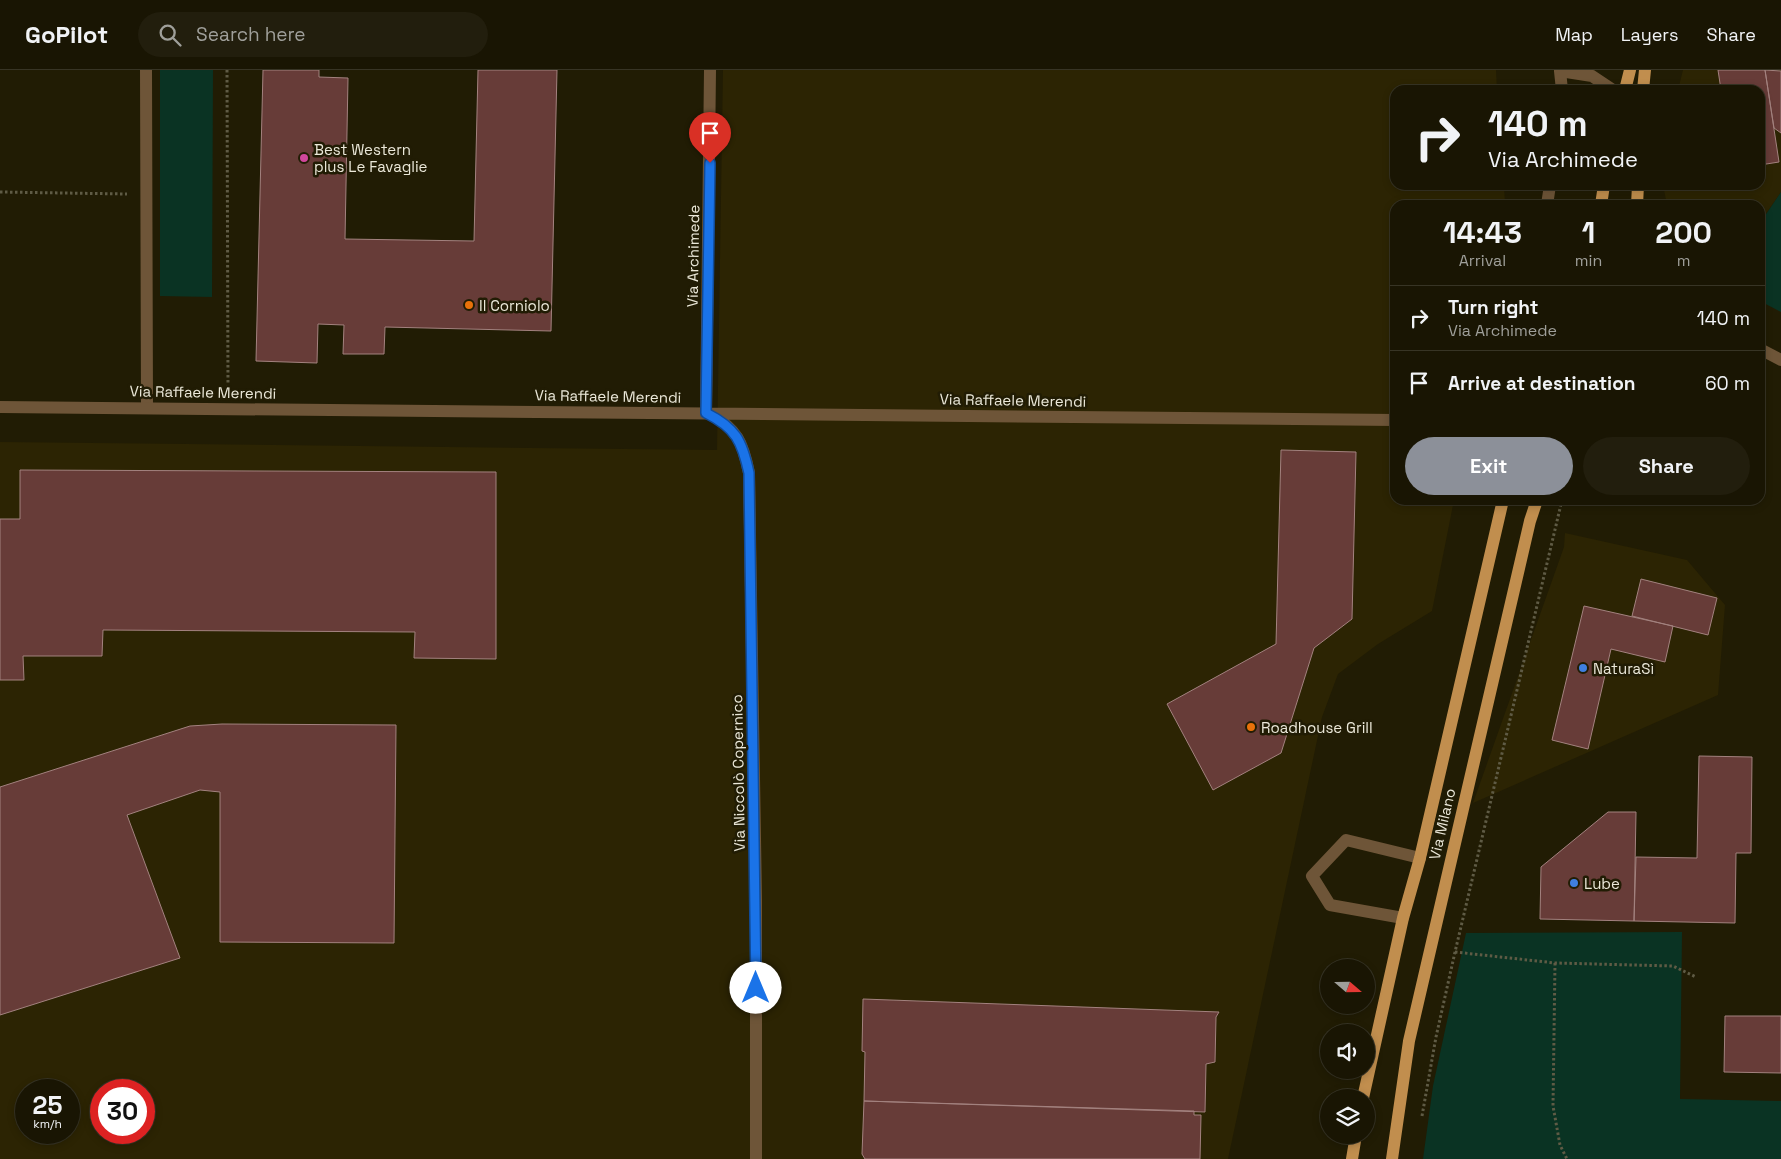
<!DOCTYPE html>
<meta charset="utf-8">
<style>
:root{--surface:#191503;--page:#221e0d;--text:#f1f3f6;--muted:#9f9f9a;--line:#373425;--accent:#8c9099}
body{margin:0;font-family:"Space Grotesk",sans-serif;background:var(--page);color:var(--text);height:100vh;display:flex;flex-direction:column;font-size:19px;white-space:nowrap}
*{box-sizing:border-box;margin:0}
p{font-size:16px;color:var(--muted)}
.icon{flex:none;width:28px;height:28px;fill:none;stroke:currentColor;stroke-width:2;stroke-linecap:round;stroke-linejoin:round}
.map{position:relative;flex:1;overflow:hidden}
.side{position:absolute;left:1390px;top:130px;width:375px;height:305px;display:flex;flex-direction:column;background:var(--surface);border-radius:15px;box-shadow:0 2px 8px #0003,0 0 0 1px var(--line)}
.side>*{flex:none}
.guide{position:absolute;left:1390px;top:15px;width:375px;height:105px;border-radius:15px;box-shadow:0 2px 8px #0003,0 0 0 1px var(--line);background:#191503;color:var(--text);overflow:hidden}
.needle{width:32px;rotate:110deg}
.controls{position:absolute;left:1320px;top:889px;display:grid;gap:10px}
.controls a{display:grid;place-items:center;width:55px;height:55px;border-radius:50%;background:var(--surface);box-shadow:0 2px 8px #0003,0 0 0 1px var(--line);font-size:25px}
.speed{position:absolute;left:15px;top:1009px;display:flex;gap:10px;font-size:25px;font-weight:700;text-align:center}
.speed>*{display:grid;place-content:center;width:65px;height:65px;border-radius:50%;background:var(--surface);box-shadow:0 2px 8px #0003,0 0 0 1px var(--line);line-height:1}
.speed small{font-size:12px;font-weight:400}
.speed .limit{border:8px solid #d22;background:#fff;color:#111}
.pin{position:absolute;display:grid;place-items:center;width:42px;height:42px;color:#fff;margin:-51px -21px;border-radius:50% 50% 50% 0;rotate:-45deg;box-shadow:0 0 5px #0007}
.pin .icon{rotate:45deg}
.me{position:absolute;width:55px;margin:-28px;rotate:0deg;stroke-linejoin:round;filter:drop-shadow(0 0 4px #0008)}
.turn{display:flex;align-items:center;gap:18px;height:105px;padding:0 15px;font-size:22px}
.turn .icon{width:65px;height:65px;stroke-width:2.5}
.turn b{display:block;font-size:35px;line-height:42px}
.eta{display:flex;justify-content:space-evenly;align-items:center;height:85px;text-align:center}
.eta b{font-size:30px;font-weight:600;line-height:35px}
.primary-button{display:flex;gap:10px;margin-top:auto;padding:10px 15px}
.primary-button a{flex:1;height:58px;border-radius:30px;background:var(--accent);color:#fff;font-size:20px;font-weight:600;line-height:58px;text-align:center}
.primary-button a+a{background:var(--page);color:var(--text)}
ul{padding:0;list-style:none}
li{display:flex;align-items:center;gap:15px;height:65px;padding:0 15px;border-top:1px solid var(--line)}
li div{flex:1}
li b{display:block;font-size:19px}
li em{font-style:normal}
header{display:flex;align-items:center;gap:30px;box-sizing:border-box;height:70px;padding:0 25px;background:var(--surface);border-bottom:1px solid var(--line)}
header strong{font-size:24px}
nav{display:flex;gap:28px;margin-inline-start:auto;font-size:18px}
.search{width:350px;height:45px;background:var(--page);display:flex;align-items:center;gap:12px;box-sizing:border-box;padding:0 18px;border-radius:28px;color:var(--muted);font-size:19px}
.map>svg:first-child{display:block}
.built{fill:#2c2403;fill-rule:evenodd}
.green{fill:#0a3323}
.building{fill:#673c38;stroke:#a3827f}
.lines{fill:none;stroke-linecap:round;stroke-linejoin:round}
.path{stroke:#5f5b45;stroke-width:3;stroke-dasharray:2.5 2.5;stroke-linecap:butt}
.service{stroke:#6e5538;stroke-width:12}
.minor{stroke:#6e5538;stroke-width:12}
.primary{stroke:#c18e4e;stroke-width:12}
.route-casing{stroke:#114b97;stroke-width:12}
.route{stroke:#1a73e8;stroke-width:9}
.hotel-dot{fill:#d1479c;stroke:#211c04;stroke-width:2}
.food-dot{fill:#e8710a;stroke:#211c04;stroke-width:2}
.shop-dot{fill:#3f7fe0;stroke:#211c04;stroke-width:2}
.labels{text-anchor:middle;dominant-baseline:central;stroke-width:5;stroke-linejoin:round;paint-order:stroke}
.poi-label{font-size:15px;fill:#ebe8d9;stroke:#211c04;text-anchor:start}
.street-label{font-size:15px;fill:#ebe8d9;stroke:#211c04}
</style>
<header>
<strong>GoPilot</strong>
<div class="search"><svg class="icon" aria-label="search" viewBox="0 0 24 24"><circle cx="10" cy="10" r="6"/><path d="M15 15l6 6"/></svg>Search here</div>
<nav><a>Map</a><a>Layers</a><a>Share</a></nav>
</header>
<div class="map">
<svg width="1781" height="1089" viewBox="0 0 1781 1089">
<rect width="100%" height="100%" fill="#211c04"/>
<!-- built -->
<path class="built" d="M 723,0 L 1496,0 L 1497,20 L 1395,20 L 1395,115 L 1504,115 L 1505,134 L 1395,135 L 1395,430 L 1454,430 L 1432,541 L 1378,574 L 1338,604 L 1322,647 L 1228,1089 L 0,1089 L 0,372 L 717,380 ZM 26,1020 L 69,1020 L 69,1062 L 26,1062 ZM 101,1020 L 144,1020 L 144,1062 L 101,1062 Z
M 1683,0 L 1781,0 L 1781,122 L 1760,153 L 1760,135 L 1667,135 L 1663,115 L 1760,115 L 1760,20 L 1678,20 Z
M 1565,463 L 1687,490 L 1725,535 L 1718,625 L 1473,733 L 1564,477 Z"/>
<!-- green -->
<path class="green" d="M 160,0 L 213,0 L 212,227 L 160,226 Z
M 1781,122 L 1781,242 L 1760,231 L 1760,153 Z
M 1682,862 L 1680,1029 L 1781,1031 L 1781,1089 L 1423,1089 L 1433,1016 L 1466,863 Z"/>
<!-- building -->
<path class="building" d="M 263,0 L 319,0 L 319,7 L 348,8 L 345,169 L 474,171 L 478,0 L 557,0 L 551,261 L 385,257 L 384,284 L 343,284 L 344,255 L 318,254 L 317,293 L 256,291 Z
M 1718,0 L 1765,0 L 1779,92 L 1760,95 L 1760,20 L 1721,20 Z
M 1765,0 L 1781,1 L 1781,63 L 1774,58 Z
M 1281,380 L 1356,382 L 1352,549 L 1314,578 L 1281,683 L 1213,720 L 1167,634 L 1276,574 Z
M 20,400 L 496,402 L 496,589 L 414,588 L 415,562 L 103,560 L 102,586 L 23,586 L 24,610 L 0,610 L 0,449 L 20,449 Z
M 1641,509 L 1717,528 L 1708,565 L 1632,546 Z
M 1584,536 L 1673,556 L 1665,592 L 1611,579 L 1588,679 L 1552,670 Z
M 222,654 L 396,655 L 394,873 L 220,872 L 220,722 L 200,720 L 127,745 L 180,888 L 0,945 L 0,717 L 190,656 Z
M 1699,686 L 1752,687 L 1751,783 L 1736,783 L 1735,853 L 1634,851 L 1636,787 L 1697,788 Z
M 1608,742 L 1636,742 L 1634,851 L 1540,849 L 1541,797 Z
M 863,929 L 1219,942 L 1216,947 L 1215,992 L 1206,994 L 1205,1042 L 864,1031 L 865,982 L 862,981 Z
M 1725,946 L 1781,946 L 1781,1003 L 1724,1002 Z
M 864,1031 L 1194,1041 L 1194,1045 L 1201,1045 L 1200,1089 L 865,1089 L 862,1084 Z"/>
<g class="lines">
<!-- path -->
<path class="path" d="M 227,0 L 228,319
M 0,122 L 127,124
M 1455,882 L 1555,893 L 1673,896 L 1696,907
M 1555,893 L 1553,1036 L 1560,1075 L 1567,1089
M 1422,1046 L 1436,967 L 1455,882 L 1562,430"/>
<!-- service -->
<path class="service" d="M 146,0 L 147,337
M 1562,20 L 1560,1 L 1592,6 L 1613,20
M 1547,135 L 1550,115
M 1403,848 L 1330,835 L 1312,806 L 1346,770 L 1420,788"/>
<!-- minor -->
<path class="minor" d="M 1760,279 L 1781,290
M 0,337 L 1395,350
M 706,343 L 710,0
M 709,344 C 737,358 743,373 749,403 L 756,829 L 756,1089"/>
<!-- primary -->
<path class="primary" d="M 1625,20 L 1630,0
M 1643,20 L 1645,0
M 1601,135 L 1604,115
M 1637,135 L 1638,115
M 1363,1028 L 1403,848 L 1420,788 L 1503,430
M 1352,1089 L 1356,1065
M 1392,1089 L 1409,971 L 1530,451 L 1537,430"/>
</g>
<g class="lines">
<defs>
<path id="route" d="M 710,93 L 706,343 C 736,358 742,371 749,403 L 756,918"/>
</defs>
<!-- route casing -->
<use href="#route" class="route-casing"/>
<!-- route -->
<use href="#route" class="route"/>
</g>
<!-- markers -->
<circle class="hotel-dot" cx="304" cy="88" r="5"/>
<g class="food-dot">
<circle cx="469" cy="235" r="5"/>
<circle cx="1251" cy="657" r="5"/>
</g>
<g class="shop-dot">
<circle cx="1583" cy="598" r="5"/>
<circle cx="1574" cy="813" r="5"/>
</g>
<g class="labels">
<!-- poi labels -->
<g class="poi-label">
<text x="314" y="79">Best Western<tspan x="314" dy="17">plus Le Favaglie</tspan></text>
<text x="479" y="235">Il Corniolo</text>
<text x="1593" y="598">NaturaSì</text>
<text x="1261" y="657">Roadhouse Grill</text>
<text x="1584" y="813">Lube</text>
</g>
<!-- street labels -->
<g class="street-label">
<text transform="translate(693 186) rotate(-89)">Via Archimede</text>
<text transform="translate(203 322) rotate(1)">Via Raffaele Merendi</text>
<text transform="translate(608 326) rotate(1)">Via Raffaele Merendi</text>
<text transform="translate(1013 330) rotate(1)">Via Raffaele Merendi</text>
<text transform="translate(738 703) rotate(-91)">Via Niccolò Copernico</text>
<text transform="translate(1442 754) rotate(-77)">Via Milano</text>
</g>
</g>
</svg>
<div class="controls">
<a><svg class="needle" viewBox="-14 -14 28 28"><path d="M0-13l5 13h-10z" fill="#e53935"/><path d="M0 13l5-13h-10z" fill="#9f9f9a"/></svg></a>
<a><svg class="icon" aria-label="sound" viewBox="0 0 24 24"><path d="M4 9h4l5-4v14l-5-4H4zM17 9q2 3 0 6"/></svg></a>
<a><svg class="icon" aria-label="layers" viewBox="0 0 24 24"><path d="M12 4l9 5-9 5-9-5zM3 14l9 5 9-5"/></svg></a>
</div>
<div class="speed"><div>25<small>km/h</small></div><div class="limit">30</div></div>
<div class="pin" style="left:710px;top:93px;background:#d93025"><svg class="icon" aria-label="arrive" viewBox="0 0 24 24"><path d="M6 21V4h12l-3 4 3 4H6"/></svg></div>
<svg class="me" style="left:756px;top:918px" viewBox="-20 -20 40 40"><circle r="19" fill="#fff"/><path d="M0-13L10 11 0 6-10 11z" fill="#1a73e8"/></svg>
<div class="guide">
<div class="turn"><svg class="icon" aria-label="right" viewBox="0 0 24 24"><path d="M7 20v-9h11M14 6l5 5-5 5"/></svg><div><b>140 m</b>Via Archimede</div></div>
</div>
<section class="side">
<div class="eta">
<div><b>14:43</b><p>Arrival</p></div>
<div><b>1</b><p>min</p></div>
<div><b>200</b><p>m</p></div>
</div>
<ul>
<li><svg class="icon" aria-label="right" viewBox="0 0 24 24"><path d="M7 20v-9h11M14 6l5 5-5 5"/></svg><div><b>Turn right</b><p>Via Archimede</p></div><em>140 m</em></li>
<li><svg class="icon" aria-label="arrive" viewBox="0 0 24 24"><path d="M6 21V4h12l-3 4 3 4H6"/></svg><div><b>Arrive at destination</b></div><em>60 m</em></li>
</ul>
<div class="primary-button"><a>Exit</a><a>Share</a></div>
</section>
</div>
